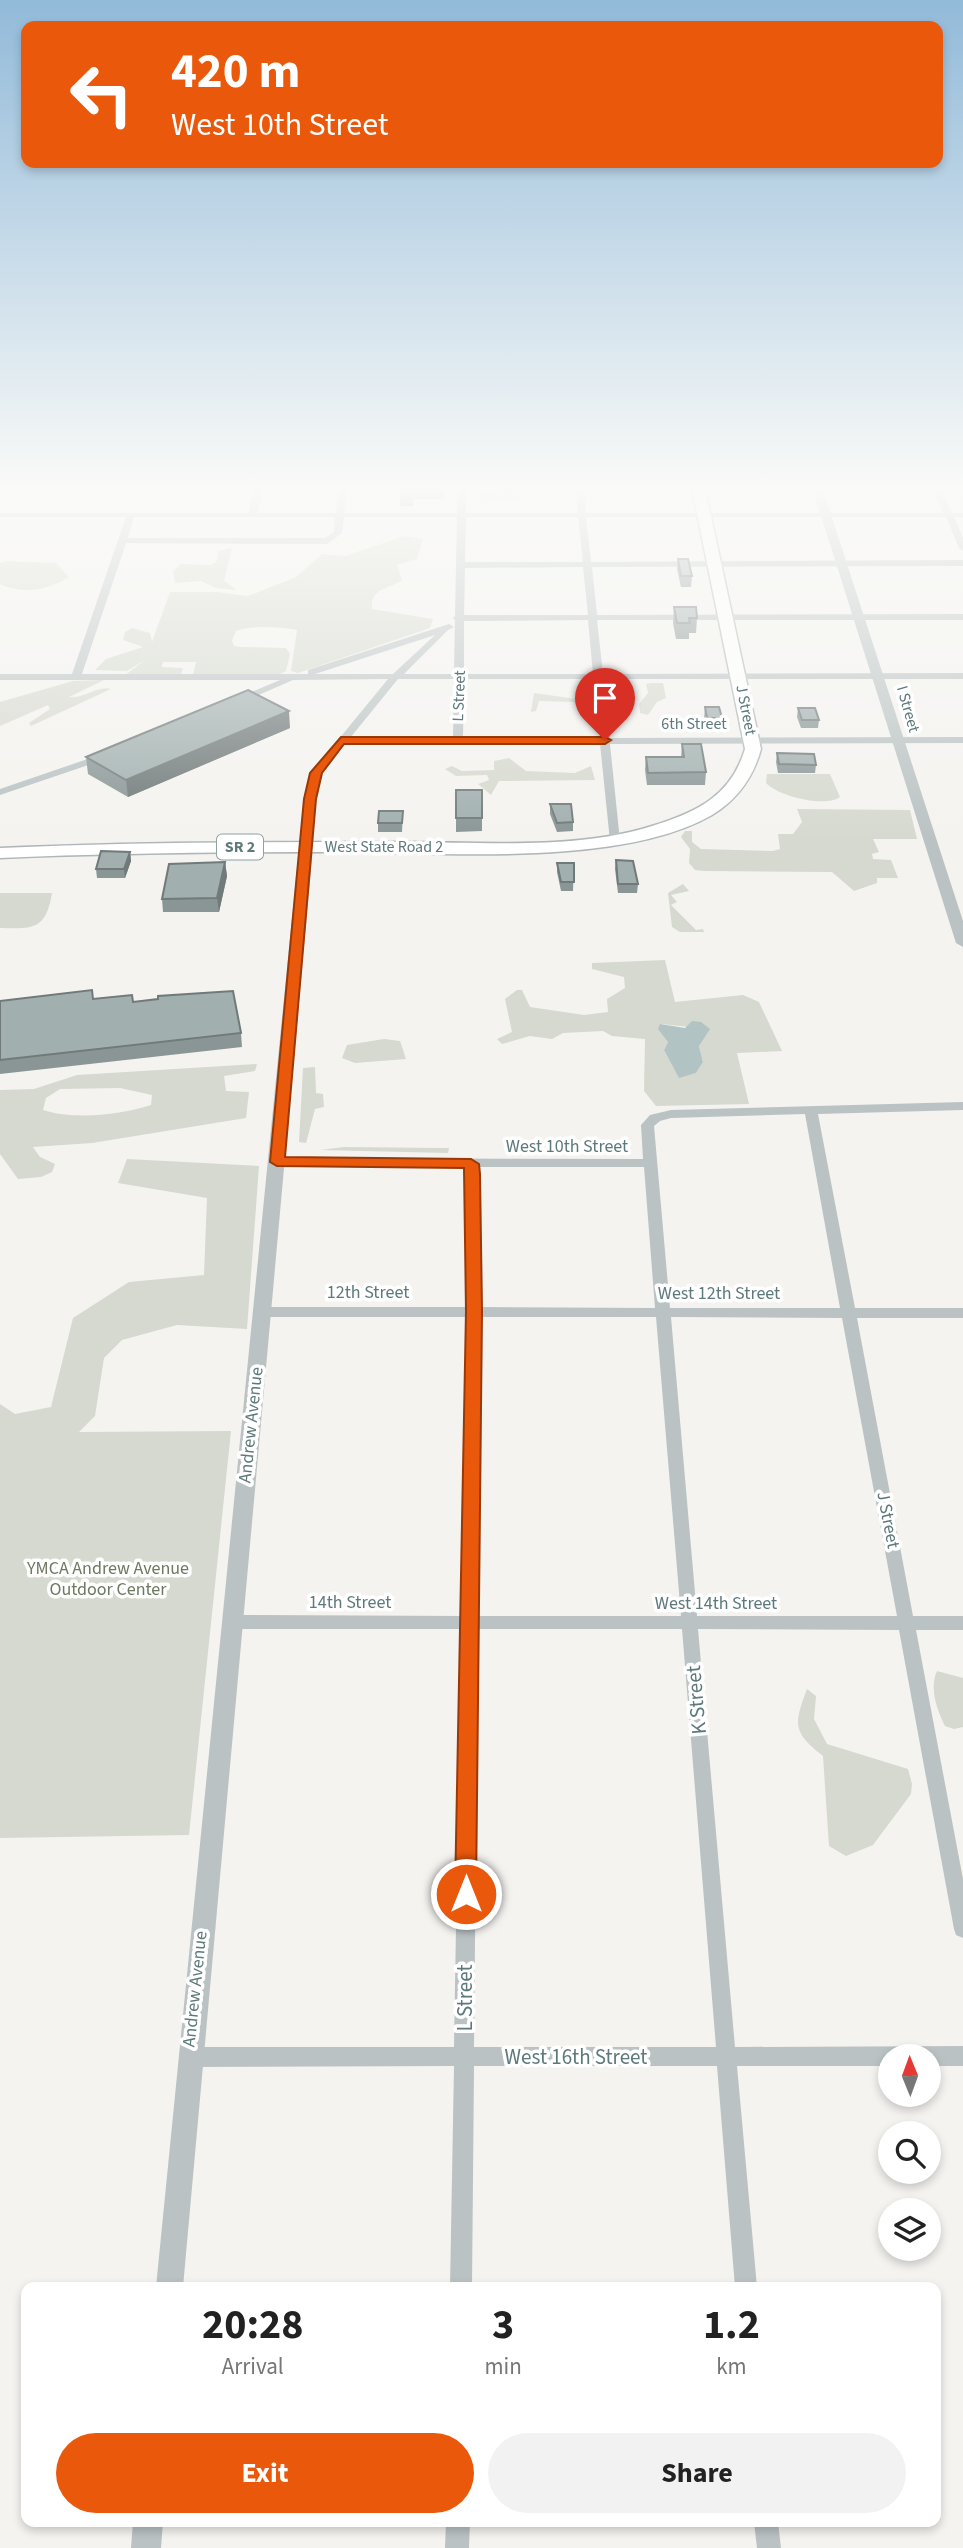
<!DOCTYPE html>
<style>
:root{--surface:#fff;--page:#f2f2f2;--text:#222;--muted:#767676;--accent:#ea580c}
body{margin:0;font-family:"Source Sans 3",sans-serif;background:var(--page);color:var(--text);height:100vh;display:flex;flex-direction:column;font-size:26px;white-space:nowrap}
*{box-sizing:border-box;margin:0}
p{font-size:23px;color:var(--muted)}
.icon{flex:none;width:38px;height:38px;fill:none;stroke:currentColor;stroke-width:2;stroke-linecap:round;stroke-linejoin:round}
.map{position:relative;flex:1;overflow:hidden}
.side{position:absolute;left:21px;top:2282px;width:920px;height:245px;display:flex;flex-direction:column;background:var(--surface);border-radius:14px;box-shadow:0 4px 10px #0003}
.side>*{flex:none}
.banner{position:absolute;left:21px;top:21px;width:922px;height:147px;border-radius:14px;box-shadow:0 4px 10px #0003;background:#ea580c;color:#fff;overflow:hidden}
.needle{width:46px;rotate:359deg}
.buttons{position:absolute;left:878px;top:2044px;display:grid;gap:14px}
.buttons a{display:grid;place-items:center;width:63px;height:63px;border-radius:50%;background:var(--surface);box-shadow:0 4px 10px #0003;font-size:35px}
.pin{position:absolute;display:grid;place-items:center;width:60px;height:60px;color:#fff;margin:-72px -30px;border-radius:50% 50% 50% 0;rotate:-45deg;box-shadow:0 0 7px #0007}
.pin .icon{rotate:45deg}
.me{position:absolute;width:77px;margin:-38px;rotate:0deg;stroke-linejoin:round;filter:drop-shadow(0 0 5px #0008)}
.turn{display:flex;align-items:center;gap:24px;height:147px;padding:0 35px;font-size:32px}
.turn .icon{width:91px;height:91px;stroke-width:2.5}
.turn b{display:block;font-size:49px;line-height:60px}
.eta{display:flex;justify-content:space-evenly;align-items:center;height:119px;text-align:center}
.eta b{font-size:42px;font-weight:700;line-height:49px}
.button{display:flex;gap:14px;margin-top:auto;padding:14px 35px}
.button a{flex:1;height:80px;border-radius:42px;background:var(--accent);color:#fff;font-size:28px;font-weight:700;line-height:80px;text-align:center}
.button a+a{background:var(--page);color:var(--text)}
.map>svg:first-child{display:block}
.green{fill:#d6d9cf;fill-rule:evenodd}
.water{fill:#b1c4c3}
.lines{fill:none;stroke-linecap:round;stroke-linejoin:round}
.primary-casing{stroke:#aeb6b7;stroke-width:3}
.minor{fill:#bac2c3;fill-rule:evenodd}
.tertiary{fill:#bac2c3;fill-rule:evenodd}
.primary{fill:#fff;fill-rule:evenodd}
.wall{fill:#8a9696}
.shaded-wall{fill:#717a7a}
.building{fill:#a1afaf;stroke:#717a7a;stroke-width:2}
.route{fill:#ea580c;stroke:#983908;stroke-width:2}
.labels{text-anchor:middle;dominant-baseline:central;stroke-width:7;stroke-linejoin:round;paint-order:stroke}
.far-street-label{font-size:16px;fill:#5e797b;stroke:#fff}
.shield{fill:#fff;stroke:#8ea1a3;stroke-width:2}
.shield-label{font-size:16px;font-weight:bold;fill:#5e797b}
.street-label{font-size:18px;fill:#5e797b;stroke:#fff}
.park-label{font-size:18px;fill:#6e7961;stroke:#fff}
.near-street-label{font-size:21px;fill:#5e797b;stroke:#fff}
</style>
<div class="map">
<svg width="963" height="2548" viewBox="0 0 963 2548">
<rect width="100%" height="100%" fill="#f4f3f0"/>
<!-- green -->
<path class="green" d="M 499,484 L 526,484 L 523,489 L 528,497 L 508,501 L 479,498 L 478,496 Z
M 404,536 L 423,539 L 417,559 L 397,565 L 402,580 C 387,590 370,588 372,609 L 433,619 L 430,628 L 298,673 L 291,671 L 297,630 C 278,627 253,625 236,631 L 232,641 L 234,646 L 241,647 L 286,648 L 290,654 L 286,671 L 280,674 L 193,675 L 196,662 L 163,662 L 162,667 L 183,668 L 181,675 L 124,676 L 145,660 L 127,671 L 95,670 L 106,659 L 143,647 L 123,640 L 125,632 L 132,628 L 150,633 L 152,642 L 170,592 L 217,592 L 248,596 L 296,577 L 322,554 L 345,556 Z
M 232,548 L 224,581 L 237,590 L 216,588 L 201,581 L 175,583 L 173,571 L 181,564 L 211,565 L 217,561 L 218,551 Z
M 5,561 L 56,563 L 69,577 C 48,590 23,595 0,584 L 0,563 Z
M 104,680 L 69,697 C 85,699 97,685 111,689 L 31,726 L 29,723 L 50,709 L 48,705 L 0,726 L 0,702 L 73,681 Z
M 651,683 L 663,683 L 666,698 L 657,702 L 648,715 L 640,713 L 639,704 L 648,693 L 646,684 Z
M 534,693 L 583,700 L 585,694 L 591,695 L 591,708 L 584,709 L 574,702 L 539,701 L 536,711 L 531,712 Z
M 509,758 L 526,771 L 575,773 L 591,766 L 595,780 L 499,781 L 491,795 L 478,784 L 489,780 L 487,775 L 456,776 L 445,769 L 452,766 L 462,771 L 494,770 L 494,761 Z
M 767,774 L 830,774 L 840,797 C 825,808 778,796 766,783 Z
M 797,809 L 910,810 L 917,839 L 873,839 L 879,852 L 872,854 L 873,859 L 891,860 L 898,878 L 877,878 L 877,883 L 854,891 L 832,872 L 704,871 L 695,870 L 689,863 L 690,849 L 681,837 L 685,831 L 692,831 L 692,842 L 701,849 L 773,851 L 780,849 L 778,834 L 793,834 L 802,822 Z
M 683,884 L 689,891 L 671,895 L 677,902 L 671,905 L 696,930 L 703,929 L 704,932 L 680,932 L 672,927 L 668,893 Z
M 0,893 L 52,893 C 46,930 33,929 0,928 Z
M 665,960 L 675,1002 L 743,995 L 759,1002 L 782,1051 L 737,1053 L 749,1104 L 656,1106 L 644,1091 L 645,1039 L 612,1036 L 603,1031 L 563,1033 L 552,1039 L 530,1036 L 502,1044 L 497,1039 L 512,1032 L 505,999 L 517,990 L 522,990 L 530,1007 L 584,1015 L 608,1012 L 607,999 L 625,988 L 624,977 L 592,969 L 592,963 ZM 661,1024 L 709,1029 L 699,1046 L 703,1062 L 696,1073 L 679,1077 L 664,1050 L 668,1042 Z
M 384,1039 L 400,1041 L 406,1059 L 355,1063 L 342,1058 L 347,1045 Z
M 257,1064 L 255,1071 L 224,1076 L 226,1091 L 249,1092 L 246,1118 L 92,1143 L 33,1147 L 40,1157 L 55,1164 L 52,1172 L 41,1177 L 18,1179 L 0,1154 L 0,1090 L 34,1089 L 77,1075 ZM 120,1088 L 152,1095 L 151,1105 C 120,1115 74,1120 43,1110 L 46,1098 L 60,1089 Z
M 315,1067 L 316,1093 L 323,1094 L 324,1107 L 315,1109 L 306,1143 L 299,1142 L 303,1068 Z
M 344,1147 L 442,1148 L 449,1148 L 448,1153 L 321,1150 Z
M 127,1159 L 259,1166 L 247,1329 L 177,1325 L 122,1340 L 104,1358 L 95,1416 L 79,1432 L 231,1431 L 189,1835 L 0,1838 L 0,1404 L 15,1414 L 51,1407 L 73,1318 L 129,1282 L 204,1275 L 207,1198 L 118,1183 Z
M 937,1671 L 963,1678 L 963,1727 L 954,1729 L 945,1726 C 937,1710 929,1688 937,1671 Z
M 807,1689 L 816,1696 L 814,1719 L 827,1744 L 908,1769 L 912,1784 L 911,1794 L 873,1845 L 846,1856 L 829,1846 L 823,1756 C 792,1732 794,1724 807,1689 Z"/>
<!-- water -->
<path class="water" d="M 692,1021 L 701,1022 L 710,1029 L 699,1046 L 703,1062 L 696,1073 L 679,1078 L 664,1050 L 668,1042 L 658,1029 L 660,1024 L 685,1028 Z"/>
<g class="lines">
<defs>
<path id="primary" d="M 691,484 L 704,484 L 761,749 C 753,778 738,799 712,815 C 620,868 440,852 335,852 C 223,852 112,853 0,858 L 0,848 C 135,842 269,842 404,842 C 482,842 577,850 652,826 C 697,812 731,796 745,749 Z"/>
</defs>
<!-- primary casing -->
<use href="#primary" class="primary-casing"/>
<!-- minor -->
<path class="minor" d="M 254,484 L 262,484 L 258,513 L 336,513 L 339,484 L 347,484 L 344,513 L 457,513 L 458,484 L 466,484 L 466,513 L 578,513 L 575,484 L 583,484 L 586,513 L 943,513 L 931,484 L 939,484 L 952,513 L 963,513 L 963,517 L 954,517 L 963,538 L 963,551 L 959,548 L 946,517 L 586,517 L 591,562 L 963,560 L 963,566 L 592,567 L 597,615 L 963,614 L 963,620 L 597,620 L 603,674 L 963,673 L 963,679 L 603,679 L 610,738 L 963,737 L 963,743 L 610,744 L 620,841 L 615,844 L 610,841 L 600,744 L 345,744 L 321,773 L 315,799 L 311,847 L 310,849 L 302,849 L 305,799 L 311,773 L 388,679 L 293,680 L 240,703 L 235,700 L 237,698 L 280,680 L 0,680 L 0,674 L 72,674 L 126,517 L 0,517 L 0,513 L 249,513 ZM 134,517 L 335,517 L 334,532 L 325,538 L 128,538 ZM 344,517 L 457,517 L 455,616 L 453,618 L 455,620 L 454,674 L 404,674 L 448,630 L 454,627 L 449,624 L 308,670 L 308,674 L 82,674 L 126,543 L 327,544 L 342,533 ZM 466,517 L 578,517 L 583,562 L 465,562 ZM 583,567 L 588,615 L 464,615 L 465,568 ZM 588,620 L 593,674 L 464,674 L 464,621 ZM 435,635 L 393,674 L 315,674 ZM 398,679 L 454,679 L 453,738 L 350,738 ZM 464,679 L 594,679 L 600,738 L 463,738 Z
M 105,753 L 109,754 L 109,758 L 0,795 L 0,789 Z
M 963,1102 L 963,1110 L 818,1114 L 855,1308 L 963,1308 L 963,1318 L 857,1318 L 913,1616 L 963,1616 L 963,1630 L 916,1630 L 963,1879 L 963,1938 L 956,1935 L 954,1929 L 899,1630 L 698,1629 L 735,2047 L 963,2046 L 963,2066 L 929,2066 L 929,2056 L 891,2056 L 891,2066 L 737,2066 L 757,2287 L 735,2287 L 717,2066 L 474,2066 L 472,2287 L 450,2287 L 454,2066 L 189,2067 L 182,2064 L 179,2057 L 182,2050 L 189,2047 L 454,2047 L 461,1629 L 233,1629 L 227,1627 L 225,1622 L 227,1617 L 233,1615 L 462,1616 L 467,1317 L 263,1317 L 256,1312 L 263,1307 L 467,1307 L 464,1167 L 277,1166 L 270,1162 L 277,1158 L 643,1159 L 641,1125 L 650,1115 L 671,1110 ZM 805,1114 L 840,1308 L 670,1308 L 654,1126 L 660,1121 L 671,1118 ZM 478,1167 L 644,1167 L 655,1308 L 481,1307 ZM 481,1317 L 656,1317 L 681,1616 L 478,1616 ZM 671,1317 L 842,1318 L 897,1616 L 697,1616 ZM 478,1629 L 682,1629 L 716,2047 L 474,2047 Z
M 446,2522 L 470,2522 L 469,2548 L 445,2548 Z
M 754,2522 L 778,2522 L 781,2548 L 757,2548 Z"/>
<!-- tertiary -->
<path class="tertiary" d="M 811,484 L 821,484 L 963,921 L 963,947 L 956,943 Z
M 306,843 L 313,847 L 183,2287 L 156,2287 L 299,847 Z
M 133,2522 L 163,2522 L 161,2548 L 131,2548 Z"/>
<!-- primary -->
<use href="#primary" class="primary"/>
</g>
<!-- wall -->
<path class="wall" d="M 400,484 L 445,484 L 444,499 L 413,499 L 413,506 L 400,506 Z
M 678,559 L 692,576 L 691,587 L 681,587 L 677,569 Z
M 674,607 L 697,618 L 696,633 L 689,633 L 689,639 L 676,639 L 673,623 Z
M 705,707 L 722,718 L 721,730 L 706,730 L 704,719 Z
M 798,708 L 819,720 L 818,728 L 801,728 L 797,717 Z
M 290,728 L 128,797 L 88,774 L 86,757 Z
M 682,744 L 706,772 L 705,785 L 647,785 L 645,770 L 646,757 L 681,757 Z
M 777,753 L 816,765 L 815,773 L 778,773 L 776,762 Z
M 456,790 L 482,790 L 482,831 L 456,832 Z
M 550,804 L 573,822 L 573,831 L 557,832 L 550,814 Z
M 403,811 L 402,832 L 378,832 L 378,823 Z
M 130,852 L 131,861 L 125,878 L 97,878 L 96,869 Z
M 616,860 L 638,884 L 637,893 L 618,893 L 615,869 Z
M 225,862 L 227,876 L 219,912 L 163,912 L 162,899 Z
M 557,863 L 574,863 L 573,891 L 561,891 L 557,872 Z
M 93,999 L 133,1002 L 241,1033 L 242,1047 L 0,1074 L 0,1001 Z"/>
<!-- shaded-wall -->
<path class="shaded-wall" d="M 289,711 L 290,728 L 128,797 L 126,780 Z
M 130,852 L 131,861 L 125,878 L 124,869 Z
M 225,862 L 227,876 L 219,912 L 217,898 Z"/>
<!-- building -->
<path class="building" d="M 678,559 L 688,559 L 692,576 L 681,576 Z
M 674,607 L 696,607 L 697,618 L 689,618 L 690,623 L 677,623 Z
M 248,690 L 289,711 L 126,780 L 86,757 Z
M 705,707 L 719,707 L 722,718 L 707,718 Z
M 798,708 L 815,708 L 819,720 L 802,720 Z
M 682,744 L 701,744 L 706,772 L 648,773 L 646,757 L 684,757 Z
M 777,753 L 814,754 L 816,765 L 779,764 Z
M 456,790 L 482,790 L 482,818 L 456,818 Z
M 550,804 L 571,804 L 573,822 L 557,823 Z
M 379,811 L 403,811 L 402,823 L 378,823 Z
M 101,851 L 130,852 L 124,869 L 96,869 Z
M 616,860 L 633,861 L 638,884 L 618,884 Z
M 225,862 L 217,898 L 162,899 L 169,864 Z
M 557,863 L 574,863 L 574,882 L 561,882 Z
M 92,990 L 93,999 L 132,995 L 133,1002 L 158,999 L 158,996 L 233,991 L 241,1033 L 0,1060 L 0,1001 Z"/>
<!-- sky -->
<linearGradient id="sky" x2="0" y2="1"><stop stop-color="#92bad9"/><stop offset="0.58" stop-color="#fafaf8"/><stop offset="1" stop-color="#fafaf8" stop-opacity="0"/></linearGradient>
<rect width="963" height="841" fill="url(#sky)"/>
<!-- route -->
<path class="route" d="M 341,737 L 605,737 L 611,740 L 605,744 L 344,744 L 322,773 L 316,799 L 285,1157 L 471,1159 L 479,1164 L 480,1174 L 482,1311 L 476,1894 L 473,1901 L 466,1903 L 458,1901 L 455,1894 L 466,1311 L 464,1168 L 277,1166 L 270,1162 L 304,799 L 310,773 Z"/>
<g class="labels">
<!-- far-street labels -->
<g class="far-street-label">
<text transform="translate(459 696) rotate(-88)">L Street</text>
<text transform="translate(908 709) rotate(74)">I Street</text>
<text transform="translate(746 710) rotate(79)">J Street</text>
<text x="694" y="724">6th Street</text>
<text x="384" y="847">West State Road 2</text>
</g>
<!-- shield labels -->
<rect class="shield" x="217" y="834.5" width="46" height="25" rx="5"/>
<g class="shield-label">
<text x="240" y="847">SR 2</text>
</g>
<!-- street labels -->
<g class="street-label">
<text x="567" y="1146">West 10th Street</text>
<text x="368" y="1292">12th Street</text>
<text x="719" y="1293">West 12th Street</text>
<text transform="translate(251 1425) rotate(-84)">Andrew Avenue</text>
<text transform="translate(888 1520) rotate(79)">J Street</text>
<text x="350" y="1602">14th Street</text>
<text x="716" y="1603">West 14th Street</text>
<text transform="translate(195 1989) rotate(-84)">Andrew Avenue</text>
</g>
<!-- park labels -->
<g class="park-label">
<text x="108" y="1568">YMCA Andrew Avenue<tspan x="108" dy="21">Outdoor Center</tspan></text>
</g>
<!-- near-street labels -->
<g class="near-street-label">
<text transform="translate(696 1700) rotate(-95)">K Street</text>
<text transform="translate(465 1998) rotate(-90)">L Street</text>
<text x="576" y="2057">West 16th Street</text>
</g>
</g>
</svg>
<div class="buttons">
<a><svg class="needle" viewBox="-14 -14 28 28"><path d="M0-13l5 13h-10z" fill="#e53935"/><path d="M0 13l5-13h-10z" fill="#767676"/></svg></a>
<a><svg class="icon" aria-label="search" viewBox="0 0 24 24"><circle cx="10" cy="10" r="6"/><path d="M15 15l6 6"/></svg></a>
<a><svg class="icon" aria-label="layers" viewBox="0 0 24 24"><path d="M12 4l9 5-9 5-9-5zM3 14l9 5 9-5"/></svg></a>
</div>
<div class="pin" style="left:605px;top:740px;background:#d93025"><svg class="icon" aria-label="arrive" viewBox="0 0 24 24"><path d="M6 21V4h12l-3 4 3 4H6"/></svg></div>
<svg class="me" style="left:466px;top:1894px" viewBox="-20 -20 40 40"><circle r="17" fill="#ea580c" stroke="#fff" stroke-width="3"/><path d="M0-11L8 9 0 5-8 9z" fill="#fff"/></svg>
<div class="banner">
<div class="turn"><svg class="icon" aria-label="left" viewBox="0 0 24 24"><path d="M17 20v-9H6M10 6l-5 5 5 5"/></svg><div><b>420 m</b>West 10th Street</div></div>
</div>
<section class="side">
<div class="eta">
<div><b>20:28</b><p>Arrival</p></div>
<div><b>3</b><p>min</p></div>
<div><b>1.2</b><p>km</p></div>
</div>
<div class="button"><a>Exit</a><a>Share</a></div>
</section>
</div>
